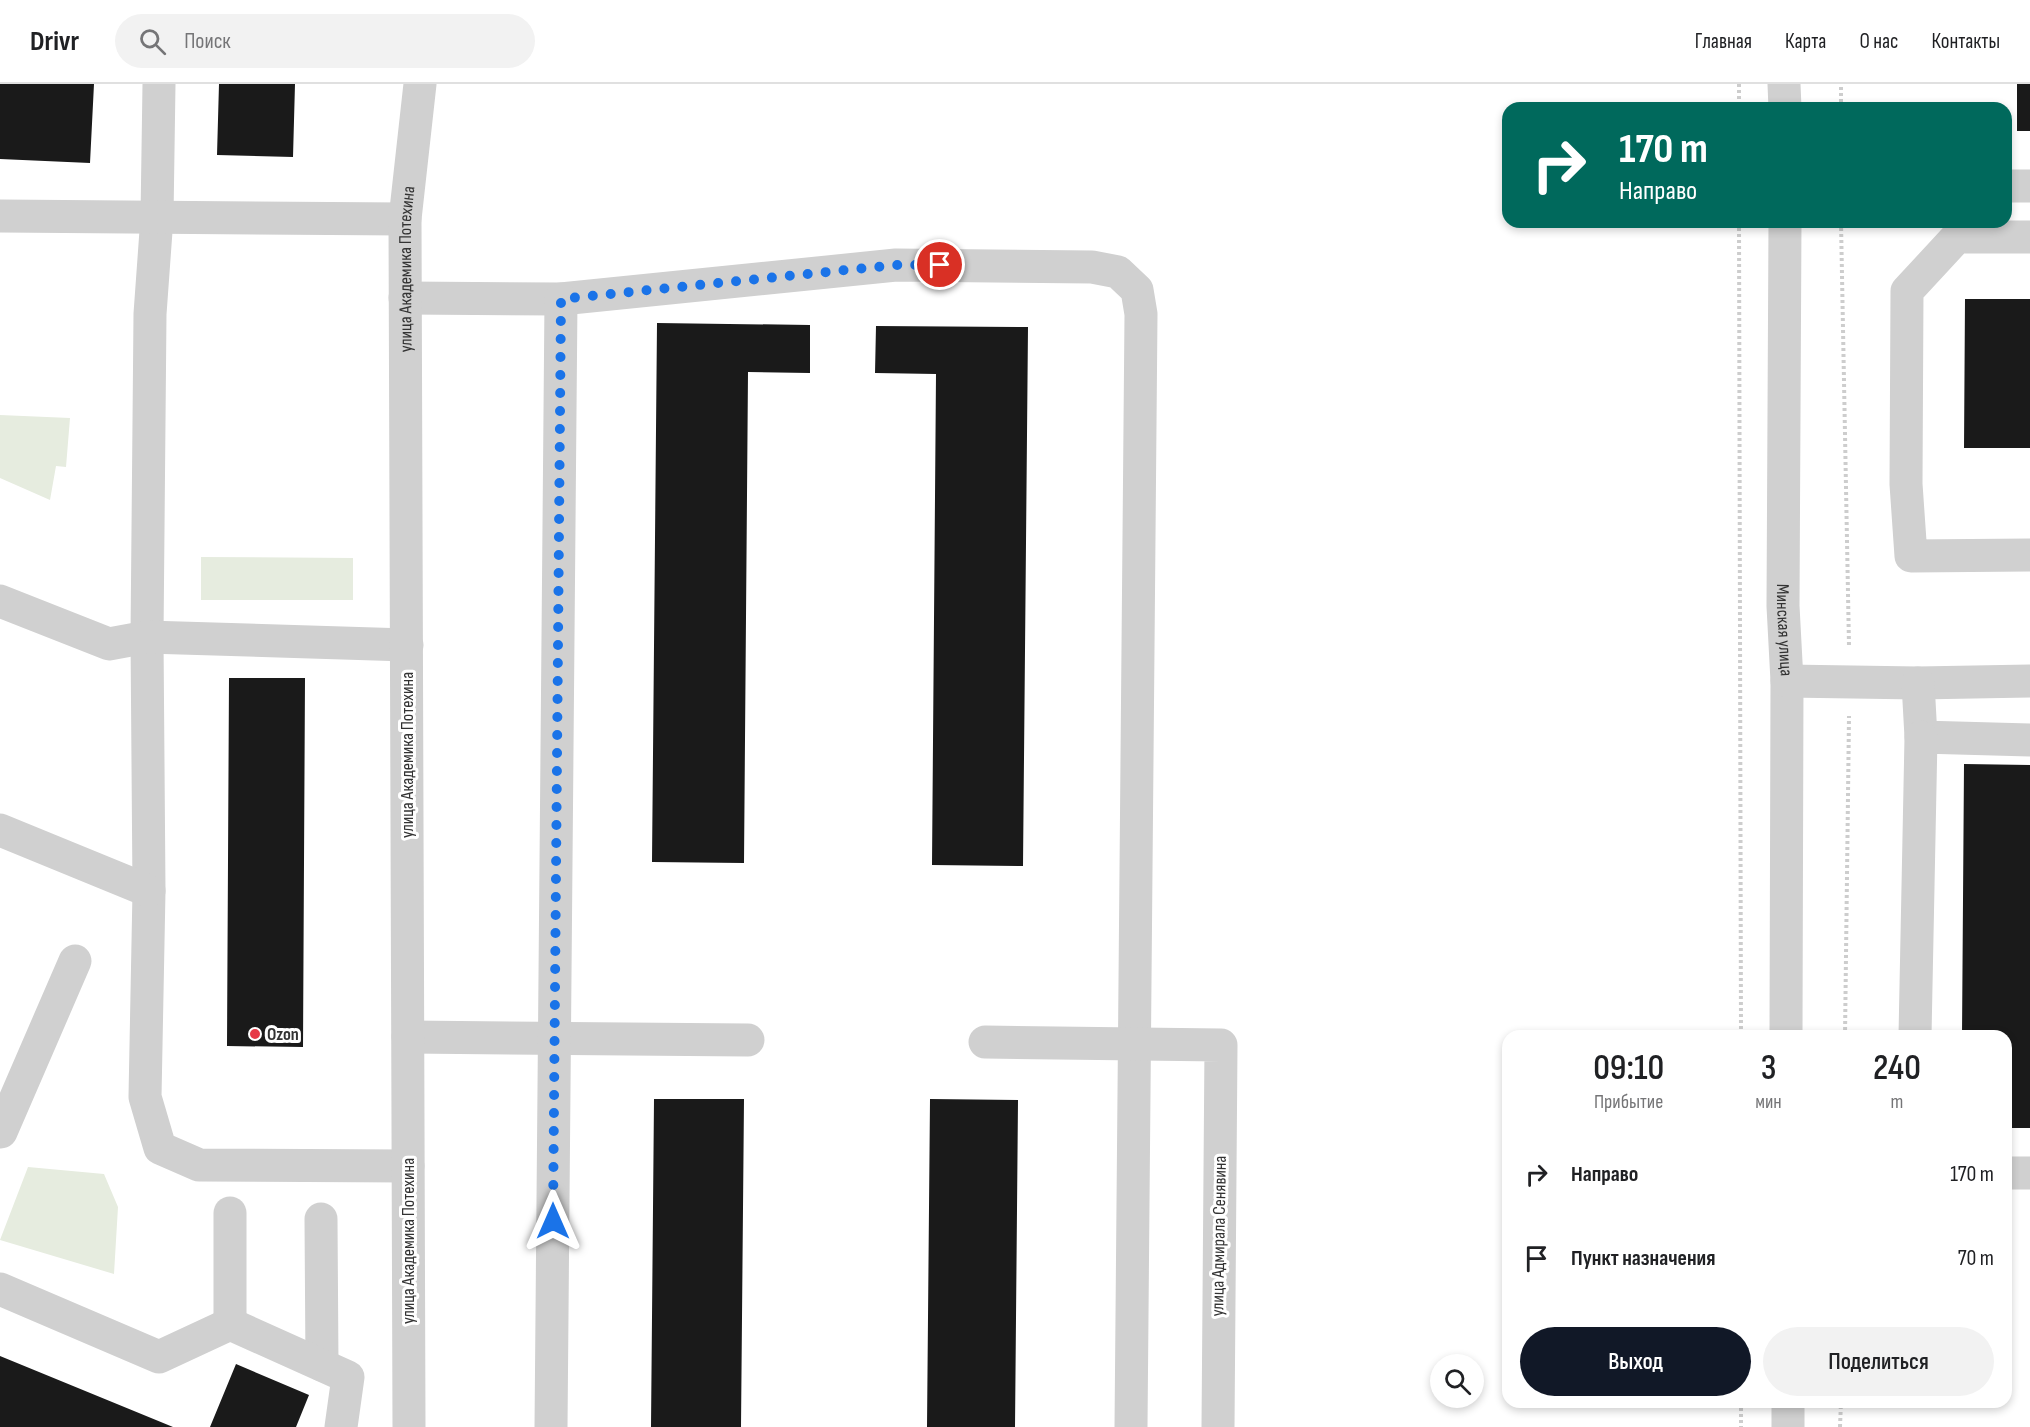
<!DOCTYPE html>
<html lang="ru">
<meta charset="utf-8">
<style>
:root{--surface:#fff;--page:#f2f2f2;--text:#202124;--muted:#757577;--line:#e0e0e0;--accent:#111827}
body{margin:0;font-family:"Sofia Sans Condensed",sans-serif;background:var(--page);color:var(--text);height:100vh;display:flex;flex-direction:column;font-size:22px;white-space:nowrap}
*{box-sizing:border-box;margin:0}
p{font-size:20px;color:var(--muted)}
.icon{flex:none;width:33px;height:33px;fill:none;stroke:currentColor;stroke-width:2;stroke-linecap:round;stroke-linejoin:round}
.map{position:relative;flex:1;overflow:hidden}
.side{position:absolute;left:1502px;top:946px;width:510px;height:378px;display:flex;flex-direction:column;background:var(--surface);border-radius:18px;box-shadow:0 3px 9px #0003}
.side>*{flex:none}
.hud{position:absolute;left:1502px;top:18px;width:510px;height:126px;border-radius:18px;box-shadow:0 3px 9px #0003;background:#00695c;color:#fff;overflow:hidden}
.fabs{position:absolute;left:1430px;top:1270px;display:grid;gap:12px}
.fabs a{display:grid;place-items:center;width:54px;height:54px;border-radius:50%;background:var(--surface);box-shadow:0 3px 9px #0003;font-size:30px}
.pin{position:absolute;display:grid;place-items:center;width:51px;height:51px;color:#fff;margin:-26px;border:3px solid #fff;border-radius:50%;box-shadow:0 2px 6px #0007}
.me{position:absolute;width:66px;margin:-33px;rotate:0deg;stroke-linejoin:round;filter:drop-shadow(0 0 4px #0008)}
.turn{display:flex;align-items:center;gap:21px;height:126px;padding:0 18px;font-size:27px}
.turn .icon{width:78px;height:78px;stroke-width:2.5}
.turn b{display:block;font-size:42px;line-height:51px}
.eta{display:flex;justify-content:space-evenly;align-items:center;height:102px;text-align:center}
.eta b{font-size:36px;font-weight:600;line-height:42px}
.button{display:flex;gap:12px;margin-top:auto;padding:12px 18px}
.button a{flex:1;height:69px;border-radius:36px;background:var(--accent);color:#fff;font-size:24px;font-weight:600;line-height:69px;text-align:center}
.button a+a{background:var(--page);color:var(--text)}
ul{padding:0;list-style:none}
li{display:flex;align-items:center;gap:18px;height:84px;padding:0 18px}
li div{flex:1}
li b{display:block;font-size:22px}
li em{font-style:normal}
header{display:flex;align-items:center;gap:36px;box-sizing:border-box;height:84px;padding:0 30px;background:var(--surface);border-bottom:2px solid var(--line)}
header strong{font-size:28px}
nav{display:flex;gap:33px;margin-inline-start:auto;font-size:21px}
.search{width:420px;height:54px;background:var(--page);display:flex;align-items:center;gap:15px;box-sizing:border-box;padding:0 21px;border-radius:33px;color:var(--muted);font-size:22px}
.map>svg:first-child{display:block}
.green{fill:#e6ecdf}
.building{fill:#1a1a1a}
.lines{fill:none;stroke-linecap:round;stroke-linejoin:round}
.path{stroke:#cdcdcd;stroke-width:4;stroke-dasharray:3 3;stroke-linecap:butt}
.minor{stroke:#d0d0d0;stroke-width:33}
.route{stroke:#1a73e8;stroke-width:10;stroke-dasharray:0 18}
.poi-dot{fill:#e63946;stroke:#fff;stroke-width:2}
.labels{text-anchor:middle;dominant-baseline:central;stroke-width:6;stroke-linejoin:round;paint-order:stroke}
.street-label{font-size:18px;fill:#333;stroke:#fff}
.poi-label{font-size:18px;font-weight:bold;fill:#333;stroke:#fff;text-anchor:start}
</style>
<header>
<strong>Drivr</strong>
<div class="search"><svg class="icon" aria-label="search" viewBox="0 0 24 24"><circle cx="10" cy="10" r="6"/><path d="M15 15l6 6"/></svg>Поиск</div>
<nav><a>Главная</a><a>Карта</a><a>О нас</a><a>Контакты</a></nav>
</header>
<div class="map">
<svg width="2030" height="1343" viewBox="0 0 2030 1343">
<rect width="100%" height="100%" fill="#fff"/>
<!-- green -->
<path class="green" d="M 0,331 L 70,334 L 66,383 L 56,382 L 50,416 L 0,394 Z
M 201,473 L 353,474 L 353,516 L 201,516 Z
M 28,1083 L 104,1090 L 118,1123 L 114,1190 L 0,1156 Z"/>
<!-- building -->
<path class="building" d="M 0,0 L 94,0 L 90,79 L 0,75 Z
M 219,0 L 295,0 L 293,73 L 217,71 Z
M 2017,0 L 2030,0 L 2030,47 L 2017,47 Z
M 1965,215 L 2030,215 L 2030,364 L 1964,364 Z
M 657,239 L 810,241 L 810,289 L 748,288 L 744,779 L 652,778 Z
M 876,242 L 1028,243 L 1023,782 L 932,781 L 936,290 L 875,289 Z
M 229,594 L 305,594 L 303,963 L 227,962 Z
M 1964,680 L 2030,681 L 2030,1044 L 2006,1044 L 2006,952 L 1962,952 Z
M 654,1015 L 744,1015 L 741,1343 L 651,1343 Z
M 930,1015 L 1018,1016 L 1015,1343 L 927,1343 Z
M 0,1272 L 173,1343 L 0,1343 Z
M 236,1280 L 309,1311 L 296,1343 L 210,1343 Z"/>
<g class="lines">
<!-- path -->
<path class="path" d="M 1739,0 L 1739,24
M 1841,24 L 1841,0
M 1739,138 L 1741,952
M 1841,138 L 1849,562
M 1845,952 L 1849,632
M 1741,1318 L 1741,1343
M 1840,1343 L 1841,1318"/>
<!-- minor -->
<g class="minor">
<path d="M 159,0 L 157,133 L 150,230 L 147,553 L 149,807 L 145,1013 L 160,1064 L 199,1081 L 408,1082"/>
<path d="M 1784,0 L 1785,24"/>
<path d="M 2006,102 L 2030,102"/>
<path d="M 0,132 L 405,135"/>
<path id="s1" d="M 1785,138 L 1783,522 L 1787,597 L 1786,952"/>
<path d="M 2030,153 L 1957,153 L 1907,207 L 1906,400 L 1911,472 L 2030,471"/>
<path d="M 405,214 L 561,215 L 896,181 L 1092,183 L 1118,188 L 1137,206 L 1141,230 L 1131,1343"/>
<path d="M 0,517 L 109,560 L 147,553 L 407,561"/>
<path d="M 1787,597 L 1918,599 L 2030,597"/>
<path d="M 1918,599 L 1921,653 L 2030,656"/>
<path d="M 0,746 L 149,807"/>
<path d="M 1915,952 L 1921,653"/>
<path d="M 408,953 L 748,956"/>
<path d="M 985,958 L 1221,961 L 1218,1343"/>
<path d="M 1,1048 L 75,877"/>
<path d="M 2006,1089 L 2030,1089"/>
<path d="M 321,1135 L 322,1281"/>
<path d="M 0,1205 L 159,1273 L 230,1240 L 348,1293 L 341,1343"/>
<path d="M 230,1240 L 230,1129"/>
<path d="M 1788,1318 L 1788,1343"/>
<path id="s2" d="M 409,1343 L 405,135 L 420,0"/>
<path d="M 551,1343 L 561,215"/>
</g>
</g>
<g class="lines">
<!-- route -->
<path class="route" d="M 553,1137 L 561,215 L 896,181 L 940,181"/>
</g>
<!-- markers -->
<circle class="poi-dot" cx="255" cy="950" r="6"/>
<g class="labels">
<!-- street labels -->
<g class="street-label">
<text stroke="none"><textPath href="#s2" startOffset="1158">улица Академика Потехина</textPath></text>
<text stroke="none"><textPath href="#s1" startOffset="408">Минская улица</textPath></text>
<text transform="translate(407 671) rotate(-90)">улица Академика Потехина</text>
<text transform="translate(1219 1152) rotate(-89)">улица Адмирала Сенявина</text>
<text transform="translate(408 1157) rotate(-90)">улица Академика Потехина</text>
</g>
<!-- poi labels -->
<g class="poi-label">
<text x="267" y="950">Ozon</text>
</g>
</g>
</svg>
<div class="fabs">
<a><svg class="icon" aria-label="search" viewBox="0 0 24 24"><circle cx="10" cy="10" r="6"/><path d="M15 15l6 6"/></svg></a>
</div>
<div class="pin" style="left:940px;top:181px;background:#d93025"><svg class="icon" aria-label="arrive" viewBox="0 0 24 24"><path d="M6 21V4h12l-3 4 3 4H6"/></svg></div>
<svg class="me" style="left:553px;top:1137px" viewBox="-20 -20 40 40"><path d="M0-17L14 15 0 8-14 15z" fill="#1a73e8" stroke="#fff" stroke-width="4"/></svg>
<div class="hud">
<div class="turn"><svg class="icon" aria-label="right" viewBox="0 0 24 24"><path d="M7 20v-9h11M14 6l5 5-5 5"/></svg><div><b>170 m</b>Направо</div></div>
</div>
<section class="side">
<div class="eta">
<div><b>09:10</b><p>Прибытие</p></div>
<div><b>3</b><p>мин</p></div>
<div><b>240</b><p>m</p></div>
</div>
<ul>
<li><svg class="icon" aria-label="right" viewBox="0 0 24 24"><path d="M7 20v-9h11M14 6l5 5-5 5"/></svg><div><b>Направо</b></div><em>170 m</em></li>
<li><svg class="icon" aria-label="arrive" viewBox="0 0 24 24"><path d="M6 21V4h12l-3 4 3 4H6"/></svg><div><b>Пункт назначения</b></div><em>70 m</em></li>
</ul>
<div class="button"><a>Выход</a><a>Поделиться</a></div>
</section>
</div>
